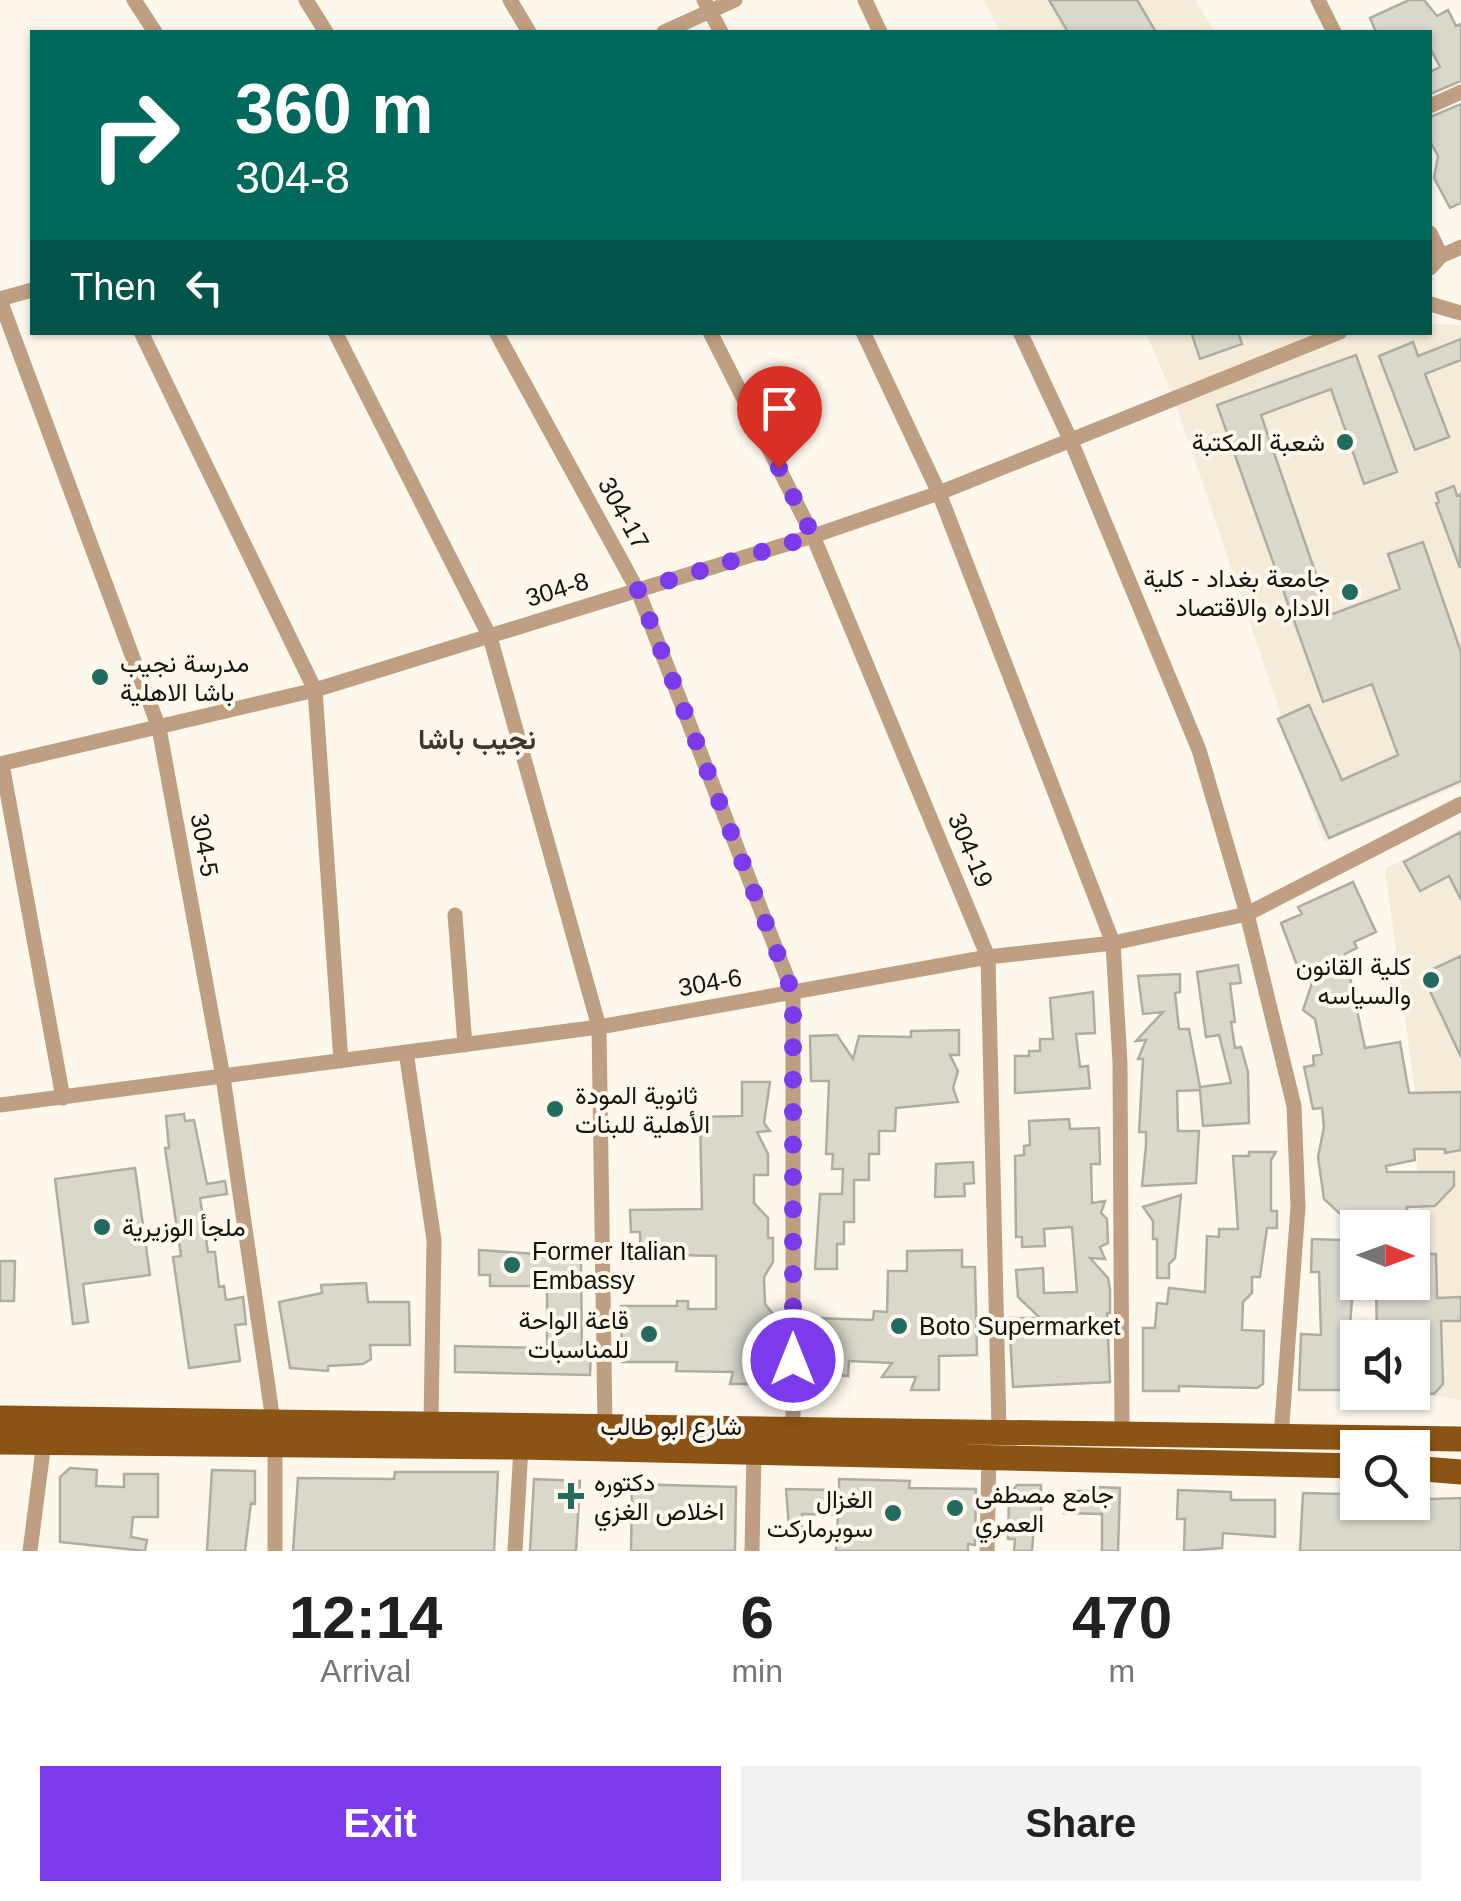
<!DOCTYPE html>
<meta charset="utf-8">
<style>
:root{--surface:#fff;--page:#f2f2f2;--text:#202124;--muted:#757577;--accent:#7c3aed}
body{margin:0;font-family:Helvetica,Vazirmatn,sans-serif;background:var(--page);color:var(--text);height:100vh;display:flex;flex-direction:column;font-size:38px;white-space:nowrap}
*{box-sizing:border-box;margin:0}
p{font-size:32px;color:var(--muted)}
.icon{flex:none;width:55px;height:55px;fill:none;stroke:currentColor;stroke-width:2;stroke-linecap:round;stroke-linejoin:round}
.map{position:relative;height:1551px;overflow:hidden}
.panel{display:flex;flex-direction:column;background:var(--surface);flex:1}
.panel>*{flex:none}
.top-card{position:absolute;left:30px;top:30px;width:1402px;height:305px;border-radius:0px;box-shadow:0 2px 8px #0004;background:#00695c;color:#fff;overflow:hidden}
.needle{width:65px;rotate:91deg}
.buttons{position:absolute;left:1340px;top:1210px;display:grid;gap:20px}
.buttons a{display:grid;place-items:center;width:90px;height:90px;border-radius:0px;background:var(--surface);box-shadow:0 2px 8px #0004;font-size:50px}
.pin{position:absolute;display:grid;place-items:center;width:85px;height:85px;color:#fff;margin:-102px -42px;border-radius:50% 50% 50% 0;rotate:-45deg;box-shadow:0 0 10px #0007}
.pin .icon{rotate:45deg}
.me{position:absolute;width:110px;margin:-55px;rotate:0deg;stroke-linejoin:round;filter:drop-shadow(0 0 8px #0008)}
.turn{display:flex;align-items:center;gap:35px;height:210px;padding:0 40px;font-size:45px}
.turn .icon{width:130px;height:130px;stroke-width:2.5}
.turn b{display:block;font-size:70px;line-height:85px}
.then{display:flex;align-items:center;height:95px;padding:0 40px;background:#0003;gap:20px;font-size:38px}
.eta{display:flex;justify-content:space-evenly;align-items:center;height:170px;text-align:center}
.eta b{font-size:60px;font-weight:700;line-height:70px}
.button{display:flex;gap:20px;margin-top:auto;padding:20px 40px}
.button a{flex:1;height:115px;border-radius:0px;background:var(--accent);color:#fff;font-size:40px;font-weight:700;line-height:115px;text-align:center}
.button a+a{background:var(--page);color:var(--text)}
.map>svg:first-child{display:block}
.built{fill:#f5ebd9}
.building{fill:#d9d8cb;stroke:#afada1;stroke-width:2.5}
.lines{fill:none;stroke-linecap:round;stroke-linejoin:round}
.street{stroke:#bf9f82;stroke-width:15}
.primary{stroke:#8b5314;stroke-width:25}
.route{stroke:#7c3aed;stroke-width:18;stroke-dasharray:0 32.4}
.poi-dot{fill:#236a5f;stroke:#fef7ec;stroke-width:4}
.labels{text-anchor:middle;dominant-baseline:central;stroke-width:8;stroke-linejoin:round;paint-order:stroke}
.poi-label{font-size:25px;fill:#161410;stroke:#fef7ec;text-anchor:start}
.street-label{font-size:25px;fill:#161410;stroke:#fef7ec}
.neighbourhood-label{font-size:28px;font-weight:bold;fill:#3e3930;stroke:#fef7ec}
</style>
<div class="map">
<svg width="1461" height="1551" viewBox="0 0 1461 1551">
<rect width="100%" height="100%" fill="#fef7ec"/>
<!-- built -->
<path class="built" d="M 983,0 L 1195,0 L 1215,32 L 1001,32 Z
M 1430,324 L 1461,325 L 1461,785 L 1324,842 L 1174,399 L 1146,333 L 1430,332 Z
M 1461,829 L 1461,1400 L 1424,1395 L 1415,1093 L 1385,869 Z"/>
<!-- building -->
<path class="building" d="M 1049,0 L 1137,0 L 1156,32 L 1068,32 Z
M 1409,0 L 1424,0 L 1437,16 L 1448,10 L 1456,26 L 1461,24 L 1461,81 L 1430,94 L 1430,72 L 1440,67 L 1430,48 L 1430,32 L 1376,32 L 1370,18 Z
M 1461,104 L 1461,203 L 1450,208 L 1434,178 L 1438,156 L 1430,141 L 1430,117 Z
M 1191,332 L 1238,332 L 1242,344 L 1200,359 Z
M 1461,339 L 1461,360 L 1425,374 L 1449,437 L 1415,450 L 1379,356 L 1413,342 L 1418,356 Z
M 1356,355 L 1397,472 L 1364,484 L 1331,389 L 1261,415 L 1330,615 L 1400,589 L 1388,554 L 1423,542 L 1461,652 L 1461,781 L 1329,838 L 1278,719 L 1309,705 L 1342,780 L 1398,755 L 1372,684 L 1323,702 L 1217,405 Z
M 1454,486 L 1457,496 L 1461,494 L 1460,568 L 1436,503 L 1439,502 L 1436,493 Z
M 1461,832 L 1461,900 L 1449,876 L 1420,891 L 1404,862 Z
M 1353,882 L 1376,932 L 1354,942 L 1357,948 L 1345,954 L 1365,1048 L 1400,1042 L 1409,1093 L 1461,1092 L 1461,1150 L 1445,1153 L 1445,1149 L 1414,1149 L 1415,1160 L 1386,1166 L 1387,1172 L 1454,1172 L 1454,1186 L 1435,1206 L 1407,1207 L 1408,1228 L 1358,1228 L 1349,1336 L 1358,1336 L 1358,1390 L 1299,1390 L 1301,1334 L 1321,1335 L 1319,1272 L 1311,1272 L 1312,1239 L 1341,1240 L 1353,1226 L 1324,1199 L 1318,1157 L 1324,1127 L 1322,1108 L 1313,1109 L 1304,1067 L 1314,1065 L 1313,1056 L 1322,1054 L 1315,1019 L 1303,1010 L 1312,983 L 1301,976 L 1281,923 L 1302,914 L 1298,907 Z
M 1461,956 L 1461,1057 L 1422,974 Z
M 1238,965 L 1241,983 L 1230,984 L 1235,1022 L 1231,1022 L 1235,1048 L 1241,1047 L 1248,1072 L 1249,1123 L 1203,1126 L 1200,1090 L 1177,1091 L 1178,1131 L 1199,1131 L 1196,1183 L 1142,1186 L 1146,1145 L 1146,1132 L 1139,1132 L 1143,1059 L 1138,1059 L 1146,1040 L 1136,1041 L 1163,1012 L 1143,1014 L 1138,976 L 1180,974 L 1180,992 L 1175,993 L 1179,1029 L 1189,1029 L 1200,1087 L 1231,1083 L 1219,1035 L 1206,1037 L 1197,972 Z
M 1093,992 L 1095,1033 L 1076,1034 L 1080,1067 L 1088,1066 L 1090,1088 L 1015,1093 L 1015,1056 L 1029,1056 L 1029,1051 L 1040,1051 L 1040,1039 L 1053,1039 L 1050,998 Z
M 959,1030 L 959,1055 L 950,1055 L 958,1071 L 953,1088 L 958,1102 L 896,1108 L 895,1131 L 879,1131 L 879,1154 L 869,1154 L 869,1180 L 854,1180 L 854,1222 L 844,1222 L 844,1244 L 837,1244 L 837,1269 L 815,1269 L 820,1194 L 842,1194 L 843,1169 L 832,1169 L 833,1154 L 826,1154 L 829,1081 L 811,1081 L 810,1036 L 837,1035 L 853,1059 L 859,1036 L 911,1037 L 911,1031 Z
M 742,1082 L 770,1082 L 764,1123 L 770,1131 L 757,1132 L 768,1154 L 768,1175 L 754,1175 L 754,1203 L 768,1218 L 768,1238 L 773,1238 L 773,1262 L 764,1277 L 765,1304 L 773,1314 L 774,1384 L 730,1384 L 733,1372 L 676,1371 L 677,1362 L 622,1362 L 621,1306 L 677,1306 L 677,1301 L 688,1301 L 688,1309 L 716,1309 L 716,1256 L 640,1254 L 640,1232 L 631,1232 L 630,1210 L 702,1209 L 700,1117 L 742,1116 Z
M 184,1114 L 185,1121 L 194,1120 L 207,1184 L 225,1181 L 227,1194 L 200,1198 L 208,1252 L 215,1252 L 219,1287 L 224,1286 L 226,1300 L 243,1297 L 246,1324 L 235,1325 L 240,1361 L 189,1368 L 173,1257 L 181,1256 L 165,1148 L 169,1148 L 166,1116 Z
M 1069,1119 L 1070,1129 L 1099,1128 L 1100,1164 L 1091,1164 L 1092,1203 L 1105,1201 L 1101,1213 L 1107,1219 L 1108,1243 L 1100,1247 L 1105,1259 L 1090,1258 L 1108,1278 L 1110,1289 L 1110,1313 L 1107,1313 L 1110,1382 L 1013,1387 L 1009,1318 L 1040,1318 L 1018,1297 L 1016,1270 L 1043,1268 L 1044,1293 L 1077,1292 L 1072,1227 L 1044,1229 L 1045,1246 L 1022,1247 L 1022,1237 L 1016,1237 L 1015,1156 L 1024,1155 L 1024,1146 L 1030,1145 L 1029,1121 Z
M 1249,1152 L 1276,1152 L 1271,1160 L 1271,1211 L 1277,1211 L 1277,1228 L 1267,1228 L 1260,1277 L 1252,1277 L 1252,1293 L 1243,1302 L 1242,1330 L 1264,1331 L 1263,1384 L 1257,1388 L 1179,1386 L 1179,1391 L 1143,1391 L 1143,1328 L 1155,1328 L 1157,1303 L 1167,1304 L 1169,1288 L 1205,1292 L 1207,1236 L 1219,1237 L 1219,1229 L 1238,1229 L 1233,1156 L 1249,1156 Z
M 973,1162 L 974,1183 L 964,1184 L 965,1196 L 935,1197 L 936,1164 Z
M 135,1168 L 150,1275 L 83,1284 L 88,1322 L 73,1324 L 55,1179 Z
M 1181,1195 L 1175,1258 L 1169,1264 L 1169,1278 L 1157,1278 L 1157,1239 L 1153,1239 L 1153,1221 L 1143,1207 Z
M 479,1250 L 581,1257 L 582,1349 L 591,1350 L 590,1375 L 455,1372 L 455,1346 L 547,1348 L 547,1286 L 490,1286 L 490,1275 L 479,1275 Z
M 962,1250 L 962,1267 L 975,1267 L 977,1355 L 939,1356 L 939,1390 L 911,1390 L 916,1377 L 882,1377 L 892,1363 L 849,1361 L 848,1376 L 811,1372 L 815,1318 L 873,1320 L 874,1311 L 887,1312 L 888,1271 L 907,1271 L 907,1251 Z
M 1422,1254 L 1436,1254 L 1437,1298 L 1461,1297 L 1461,1321 L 1441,1321 L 1443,1384 L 1434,1394 L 1412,1392 L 1412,1338 L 1377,1338 L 1376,1282 L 1422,1282 Z
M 0,1261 L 15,1261 L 14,1301 L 0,1301 Z
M 366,1283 L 368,1302 L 409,1302 L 410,1345 L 370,1345 L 371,1359 L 363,1364 L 328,1366 L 328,1371 L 290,1368 L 279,1302 L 322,1293 L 321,1285 Z
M 70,1468 L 97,1470 L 96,1486 L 124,1487 L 124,1474 L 158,1474 L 158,1517 L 133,1517 L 131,1537 L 147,1540 L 145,1551 L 60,1542 L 60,1477 Z
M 212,1470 L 255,1471 L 255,1504 L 251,1503 L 245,1551 L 207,1551 Z
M 395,1472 L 498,1472 L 494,1551 L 293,1551 L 298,1478 L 394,1479 Z
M 534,1479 L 580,1481 L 576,1551 L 530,1551 Z
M 839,1479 L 910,1481 L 909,1488 L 976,1489 L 975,1545 L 968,1544 L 968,1551 L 836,1551 L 838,1515 L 802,1514 L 802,1528 L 789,1528 L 786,1489 L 839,1490 Z
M 632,1484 L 736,1487 L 735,1551 L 631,1551 Z
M 1017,1485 L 1041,1485 L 1041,1515 L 1035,1515 L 1032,1551 L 1014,1551 L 1015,1539 L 1008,1539 L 1009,1495 Z
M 1098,1487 L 1120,1488 L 1118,1551 L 1102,1551 L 1102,1514 L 1064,1513 L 1064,1491 L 1097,1491 Z
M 1178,1490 L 1231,1492 L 1231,1500 L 1275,1500 L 1275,1537 L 1223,1533 L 1222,1548 L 1184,1551 L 1185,1519 L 1177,1519 Z
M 1303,1493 L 1342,1494 L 1341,1502 L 1461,1498 L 1461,1551 L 1300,1551 Z"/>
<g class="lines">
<!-- street -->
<path class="street" d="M 134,0 L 155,32
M 306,0 L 326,32
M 510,0 L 529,32
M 704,0 L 721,32
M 865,0 L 880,32
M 1318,0 L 1334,32
M 664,32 L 735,0
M 1430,106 L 1461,92
M 1430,233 L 1441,256
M 1430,268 L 1441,256 L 1461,247
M 0,299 L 32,290
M 0,300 L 159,728 L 223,1077 L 273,1421
M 1430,304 L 1461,313
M 141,332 L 315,690 L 341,1061
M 335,332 L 490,637 L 599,1027 L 605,1426
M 496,332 L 638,591 L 793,993 L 793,1427
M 710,332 L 813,536 L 988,957 L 999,1429
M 863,332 L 939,493 L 1113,943 L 1120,1063 L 1122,1433
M 1020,332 L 1071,441 L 1199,750 L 1247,914 L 1294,1106 L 1298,1207 L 1281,1437
M 0,764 L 315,690 L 813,536 L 939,493 L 1340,332
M 2,764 L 63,1098
M 455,915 L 465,1045
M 406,1052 L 434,1240 L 431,1423
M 0,1105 L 599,1027 L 988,957 L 1113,943 L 1247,914 L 1461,804
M 275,1444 L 275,1551
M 30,1551 L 44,1442
M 515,1551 L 521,1447
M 752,1551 L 754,1451
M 987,1551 L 989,1456"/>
<!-- primary -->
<path class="primary" d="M 0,1418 L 1461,1439
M 0,1442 L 521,1447 L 1358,1466
M 1412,1468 L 1461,1472"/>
</g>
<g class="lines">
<!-- route -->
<path class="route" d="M 779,468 L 813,536 L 638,590 L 793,994 L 793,1360"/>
</g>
<!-- markers -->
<g class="poi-dot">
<circle cx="1345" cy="442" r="10"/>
<circle cx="1350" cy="592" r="10"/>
<circle cx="100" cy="677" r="10"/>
<circle cx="1431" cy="980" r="10"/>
<circle cx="555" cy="1109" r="10"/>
<circle cx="102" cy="1227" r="10"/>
<circle cx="512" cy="1265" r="10"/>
<circle cx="899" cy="1326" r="10"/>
<circle cx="649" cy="1334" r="10"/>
<path d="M566 1481h10v10h10v10h-10v10h-10v-10h-10v-10h10z"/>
<circle cx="955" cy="1508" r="10"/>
<circle cx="893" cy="1513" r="10"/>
</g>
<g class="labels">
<!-- poi labels -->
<g class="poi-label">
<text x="1325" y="442" text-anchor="end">شعبة المكتبة</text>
<text x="1330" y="578" text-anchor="end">جامعة بغداد - كلية<tspan x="1330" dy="29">الاداره والاقتصاد</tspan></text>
<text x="120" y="663">مدرسة نجيب<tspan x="120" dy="29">باشا الاهلية</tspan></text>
<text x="1411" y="966" text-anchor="end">كلية القانون<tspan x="1411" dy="29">والسياسه</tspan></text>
<text x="575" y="1095">ثانوية المودة<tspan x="575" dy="29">الأهلية للبنات</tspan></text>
<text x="122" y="1227">ملجأ الوزيرية</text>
<text x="532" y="1251">Former Italian<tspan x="532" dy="29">Embassy</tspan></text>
<text x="629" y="1320" text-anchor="end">قاعة الواحة<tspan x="629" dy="29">للمناسبات</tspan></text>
<text x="919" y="1326">Boto Supermarket</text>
<text x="594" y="1482">دكتوره<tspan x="594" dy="29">اخلاص الغزي</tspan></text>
<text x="975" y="1494">جامع مصطفى<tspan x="975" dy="29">العمري</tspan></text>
<text x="873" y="1499" text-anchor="end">الغزال<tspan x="873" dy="29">سوبرماركت</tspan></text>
</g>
<!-- street labels -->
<g class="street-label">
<text transform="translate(624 513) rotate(61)">304-17</text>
<text transform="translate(557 589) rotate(-17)">304-8</text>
<text transform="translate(205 845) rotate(80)">304-5</text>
<text transform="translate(971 850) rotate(67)">304-19</text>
<text transform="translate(710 982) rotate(-10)">304-6</text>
<text x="671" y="1426">شارع ابو طالب</text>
</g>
<!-- neighbourhood labels -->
<g class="neighbourhood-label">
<text x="477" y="739">نجيب باشا</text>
</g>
</g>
</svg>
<div class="buttons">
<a><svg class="needle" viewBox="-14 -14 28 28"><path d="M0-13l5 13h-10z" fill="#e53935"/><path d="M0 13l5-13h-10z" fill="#757577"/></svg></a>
<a><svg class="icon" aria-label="sound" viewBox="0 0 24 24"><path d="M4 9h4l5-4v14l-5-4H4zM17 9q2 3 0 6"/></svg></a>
<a><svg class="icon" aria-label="search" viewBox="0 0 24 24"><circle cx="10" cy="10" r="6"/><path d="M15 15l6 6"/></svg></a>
</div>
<div class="pin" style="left:779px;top:468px;background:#d93025"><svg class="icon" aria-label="arrive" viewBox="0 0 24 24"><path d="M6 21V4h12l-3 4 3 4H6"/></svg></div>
<svg class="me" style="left:793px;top:1360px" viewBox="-20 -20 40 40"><circle r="17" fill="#7c3aed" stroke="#fff" stroke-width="3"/><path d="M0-11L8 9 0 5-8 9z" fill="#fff"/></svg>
<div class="top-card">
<div class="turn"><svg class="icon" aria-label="right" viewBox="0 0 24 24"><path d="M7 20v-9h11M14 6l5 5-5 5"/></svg><div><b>360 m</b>304-8</div></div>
<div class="then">Then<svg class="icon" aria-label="left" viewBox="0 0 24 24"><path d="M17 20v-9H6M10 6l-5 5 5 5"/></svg></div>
</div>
</div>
<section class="panel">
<div class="eta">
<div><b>12:14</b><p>Arrival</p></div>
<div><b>6</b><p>min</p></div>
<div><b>470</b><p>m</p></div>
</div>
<div class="button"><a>Exit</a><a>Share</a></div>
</section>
